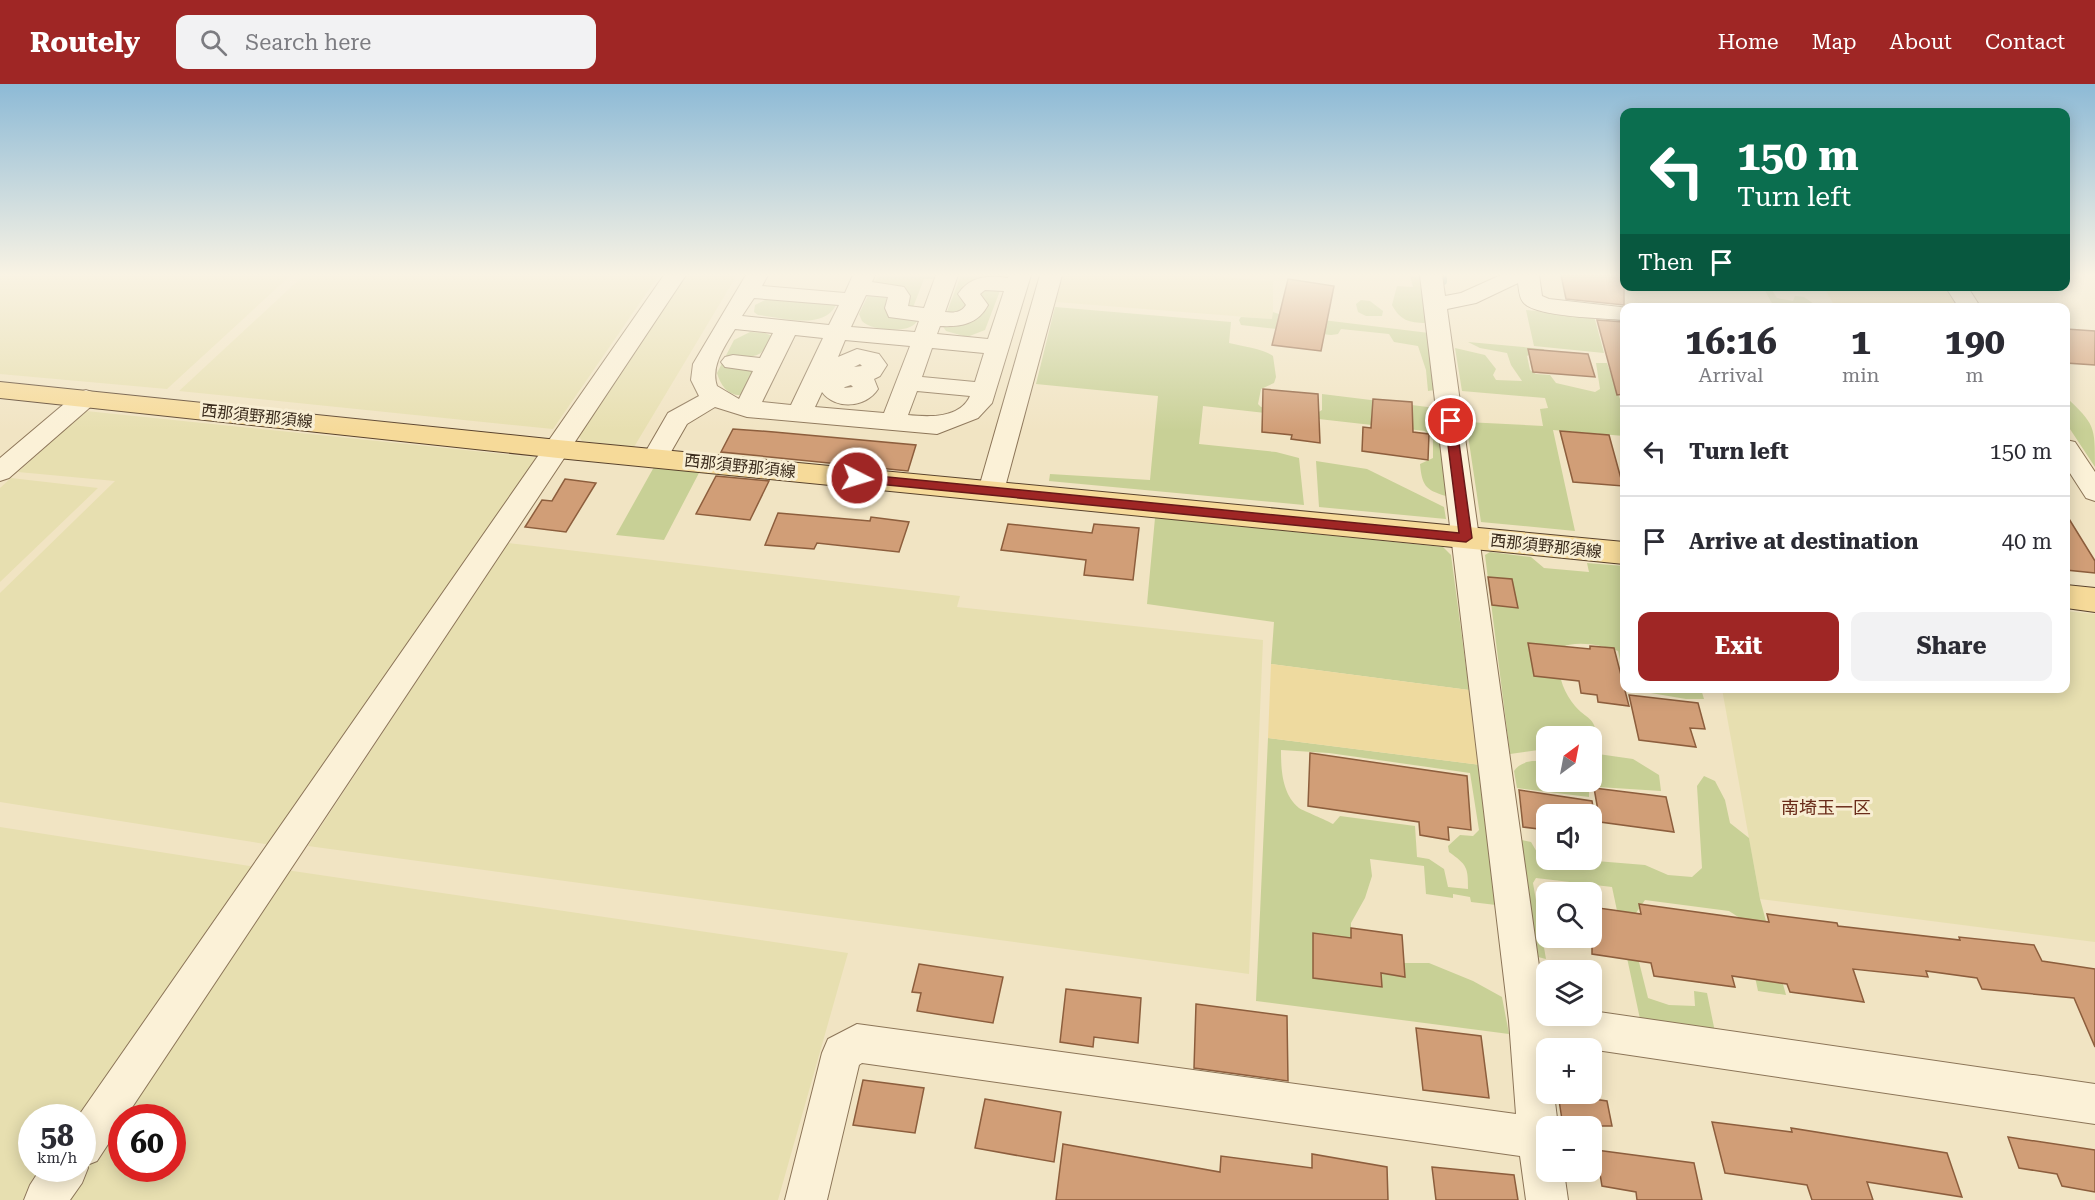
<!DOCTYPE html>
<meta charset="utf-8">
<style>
:root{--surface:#fff;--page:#f2f2f3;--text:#2b2b33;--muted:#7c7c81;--line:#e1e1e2;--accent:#9f2625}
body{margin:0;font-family:"Roboto Serif","Noto Sans JP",serif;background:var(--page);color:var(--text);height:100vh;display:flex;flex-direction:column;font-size:22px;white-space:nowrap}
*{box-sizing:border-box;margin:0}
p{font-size:20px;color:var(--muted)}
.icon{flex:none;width:33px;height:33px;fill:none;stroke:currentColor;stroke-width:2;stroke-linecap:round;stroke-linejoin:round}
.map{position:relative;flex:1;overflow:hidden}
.details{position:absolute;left:1620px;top:219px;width:450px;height:390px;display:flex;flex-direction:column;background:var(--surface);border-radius:12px;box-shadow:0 3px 15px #0003}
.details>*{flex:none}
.guide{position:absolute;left:1620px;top:24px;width:450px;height:183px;border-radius:12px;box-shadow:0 3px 15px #0003;background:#0b6e4f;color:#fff;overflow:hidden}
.needle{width:39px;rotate:32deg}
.controls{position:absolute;left:1536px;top:642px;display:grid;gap:12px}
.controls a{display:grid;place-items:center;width:66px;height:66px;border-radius:12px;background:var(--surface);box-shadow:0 3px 15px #0003;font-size:30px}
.speed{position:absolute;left:18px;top:1020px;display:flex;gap:12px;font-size:30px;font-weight:700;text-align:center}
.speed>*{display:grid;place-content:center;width:78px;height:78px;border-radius:50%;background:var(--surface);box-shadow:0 3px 15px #0003;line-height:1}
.speed small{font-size:15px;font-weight:400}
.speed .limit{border:9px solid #d22;background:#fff;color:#111}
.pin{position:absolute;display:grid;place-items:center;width:51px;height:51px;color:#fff;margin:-26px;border:3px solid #fff;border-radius:50%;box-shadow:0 2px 6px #0007}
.me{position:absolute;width:66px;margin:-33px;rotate:95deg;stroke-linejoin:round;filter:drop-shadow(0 0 4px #0008)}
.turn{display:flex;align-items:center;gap:21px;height:126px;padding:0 18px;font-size:27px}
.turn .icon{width:78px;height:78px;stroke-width:2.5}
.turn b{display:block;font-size:42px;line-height:51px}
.then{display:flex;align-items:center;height:57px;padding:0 18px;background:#0003;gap:12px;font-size:22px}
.eta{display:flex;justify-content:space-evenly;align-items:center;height:102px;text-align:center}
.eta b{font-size:36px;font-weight:700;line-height:42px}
.button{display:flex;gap:12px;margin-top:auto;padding:12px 18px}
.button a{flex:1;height:69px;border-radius:12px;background:var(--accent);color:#fff;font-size:24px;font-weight:700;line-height:69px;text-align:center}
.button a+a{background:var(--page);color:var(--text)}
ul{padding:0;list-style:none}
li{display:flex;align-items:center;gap:18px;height:90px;padding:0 18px;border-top:2px solid var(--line)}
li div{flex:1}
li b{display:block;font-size:22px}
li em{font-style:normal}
header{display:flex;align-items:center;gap:36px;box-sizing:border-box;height:84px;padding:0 30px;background:var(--accent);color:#fff}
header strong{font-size:28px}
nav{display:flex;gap:33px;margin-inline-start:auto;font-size:21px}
.search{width:420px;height:54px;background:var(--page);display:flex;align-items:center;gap:15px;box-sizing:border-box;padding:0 21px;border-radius:12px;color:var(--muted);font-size:22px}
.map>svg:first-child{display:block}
.farmland{fill:#e7dfb0;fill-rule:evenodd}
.green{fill:#c8d096;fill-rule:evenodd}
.sand{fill:#eeda9f}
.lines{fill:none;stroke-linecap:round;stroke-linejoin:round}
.stream{stroke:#6b9289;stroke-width:8}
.building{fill:#d19e77;stroke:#8d5e3d;stroke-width:1.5}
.minor-casing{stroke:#8c7558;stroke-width:2}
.major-casing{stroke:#5a432d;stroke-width:2}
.minor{fill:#fbf1d7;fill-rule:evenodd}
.major{fill:#f6da99;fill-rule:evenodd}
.route{fill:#9f2625;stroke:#671918;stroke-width:1.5}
.labels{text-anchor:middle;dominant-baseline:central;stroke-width:6;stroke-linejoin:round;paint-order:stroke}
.street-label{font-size:16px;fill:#3b2c1d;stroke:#f8eed3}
.neighbourhood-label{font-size:18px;fill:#6a2c1a;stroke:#f8eed3}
</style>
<header>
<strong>Routely</strong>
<div class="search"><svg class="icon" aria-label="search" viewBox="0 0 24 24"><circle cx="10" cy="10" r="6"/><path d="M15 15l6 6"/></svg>Search here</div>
<nav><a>Home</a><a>Map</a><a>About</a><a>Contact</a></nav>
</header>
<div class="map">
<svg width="2095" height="1116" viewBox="0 0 2095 1116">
<rect width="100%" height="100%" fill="#f1e4c3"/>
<!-- farmland -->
<path class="farmland" d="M 0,191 L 291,191 L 167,305 L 0,290 Z
M 304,191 L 659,191 L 553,345 L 179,307 Z
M 683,191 L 737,191 L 634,363 L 582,357 L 577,350 Z
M 1062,191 L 1197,191 L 1273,197 L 1273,235 L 1056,218 Z
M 86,327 L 541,374 L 271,761 L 0,718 L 0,509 L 115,397 L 18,388 Z
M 11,394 L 98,404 L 0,498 L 0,404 Z
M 508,459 L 960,512 L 957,523 L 1263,556 L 1249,890 L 308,762 Z
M 2066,527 L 2095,530 L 2095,858 L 1760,815 L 1722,605 L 2066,604 Z
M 0,743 L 256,783 L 81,1033 L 32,1034 L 32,1084 L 45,1085 L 23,1116 L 0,1116 Z
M 286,786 L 848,869 L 778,1116 L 63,1116 ZM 122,1034 L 172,1034 L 172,1084 L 122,1084 Z"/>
<!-- green -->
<path class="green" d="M 878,191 L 935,191 L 933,195 L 924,195 L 912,226 L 922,228 C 919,234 917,240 910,243 C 899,248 870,246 862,237 L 859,230 Z
M 961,191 L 1006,191 L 985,246 L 967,253 L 946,247 L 942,241 Z
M 1408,191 L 1420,191 L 1426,239 C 1409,239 1400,236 1392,221 L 1397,202 L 1413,203 L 1410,191 Z
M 1763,203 L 1770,203 L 1777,214 L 1793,217 L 1795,212 L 1804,213 L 1818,223 L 1774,223 Z
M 767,215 L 836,221 C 823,247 782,233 758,231 L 754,228 L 755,221 Z
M 1361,216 L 1370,217 L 1383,227 L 1382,232 L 1366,232 L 1358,228 L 1356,220 Z
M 1055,223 L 1231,238 L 1229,259 C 1241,262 1264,265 1273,272 L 1276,293 L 1274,299 L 1261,305 L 1258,320 L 1261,323 L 1317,329 L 1322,326 L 1322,310 L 1436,324 L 1446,412 C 1425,406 1422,401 1420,380 L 1433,374 L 1433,356 L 1425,347 L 1203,322 L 1199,360 L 1276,368 L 1299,374 L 1304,421 L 1049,397 L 1050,390 L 1150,396 L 1158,312 L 1036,300 Z
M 1526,226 L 1594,232 L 1604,269 L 1534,262 Z
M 1273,228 L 1282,231 L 1429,249 L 1435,306 L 1428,307 L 1426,286 L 1418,262 L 1394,258 L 1389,250 L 1341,245 L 1338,250 L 1331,251 L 1241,241 L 1239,236 L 1241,233 L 1272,235 Z
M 750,248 L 765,249 L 772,252 C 762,275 756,273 732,272 L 753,287 L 742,311 C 728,312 721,302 717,289 L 734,256 Z
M 1468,258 L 1544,265 L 1545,270 L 1532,269 L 1527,272 L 1530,286 L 1536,290 L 1550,291 L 1556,299 L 1595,308 L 1600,305 L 1596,279 L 1607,279 L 1624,326 L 1624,352 L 1553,346 L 1575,447 L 1481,438 L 1466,338 L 1543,342 L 1540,325 L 1548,324 L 1545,314 L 1462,307 L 1455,264 L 1485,271 L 1496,285 L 1493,291 L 1496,296 L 1522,297 L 1511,281 L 1507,269 L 1480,264 Z
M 2066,313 C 2095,341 2095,341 2095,383 L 2066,339 Z
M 1316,377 L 1367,385 L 1444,423 L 1446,435 L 1319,423 Z
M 654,383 L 700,387 L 664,456 L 616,451 Z
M 1155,434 L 1443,463 L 1451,471 L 1469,606 L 1271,580 L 1274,538 L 1147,520 Z
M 1490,468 L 1531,473 L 1544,484 L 1589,488 L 1587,479 L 1624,482 L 1624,593 L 1618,567 C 1602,561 1575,556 1560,564 C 1555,584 1562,607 1575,622 C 1586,635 1596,633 1596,653 L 1546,652 L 1546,665 L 1510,670 L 1485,471 Z
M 1627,605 L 1701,605 L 1704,615 L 1686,615 Z
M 1268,654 L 1481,681 L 1496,821 L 1471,818 L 1470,813 L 1453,810 L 1453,814 L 1426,810 L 1424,782 L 1370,775 L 1372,792 L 1365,814 L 1351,839 L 1351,854 L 1313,849 L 1313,890 L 1381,903 L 1381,889 L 1404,893 L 1404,879 L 1429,879 L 1473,897 L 1502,913 L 1509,950 L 1256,917 ZM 1281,666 L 1329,669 L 1470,689 L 1479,746 L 1473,752 L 1460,751 L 1448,762 L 1449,768 C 1467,781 1468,783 1468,805 L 1448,803 L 1444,785 L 1429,775 L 1417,773 L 1415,742 L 1340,732 L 1333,740 C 1326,736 1304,727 1299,724 C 1282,710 1281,686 1281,666 Z
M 1598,670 L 1633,675 L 1659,691 L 1661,707 L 1598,703 L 1589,706 L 1589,713 L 1517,704 L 1514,687 C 1520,677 1536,675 1546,679 L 1546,698 L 1592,698 L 1592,676 Z
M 1704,692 L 1715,697 L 1725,716 L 1730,739 L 1749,754 L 1760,815 L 1786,911 L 1758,907 L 1743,836 L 1729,827 L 1645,816 L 1636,829 L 1631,846 L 1648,914 L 1669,921 L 1695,922 L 1694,907 L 1707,909 L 1715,948 L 1640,935 L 1612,803 L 1536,794 L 1533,799 L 1546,875 L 1538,873 L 1522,766 L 1522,756 L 1531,758 L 1538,770 L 1546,771 L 1546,776 L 1584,776 L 1645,781 L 1668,791 L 1692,793 L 1702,784 L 1697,702 Z"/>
<!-- sand -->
<path class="sand" d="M 1824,203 L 1946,203 L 1960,223 L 1835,223 Z
M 1271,580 L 1469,606 L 1481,681 L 1268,654 Z"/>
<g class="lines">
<!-- stream -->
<path class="stream" d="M 1443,191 L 1443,197"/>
</g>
<!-- building -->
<path class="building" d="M 1561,191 L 1624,191 L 1624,221 L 1566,215 Z
M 1288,195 L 1334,202 L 1321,267 L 1272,261 Z
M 1597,236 L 1624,238 L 1624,310 L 1617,311 Z
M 2066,245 L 2095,247 L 2095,281 L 2066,279 Z
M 1528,265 L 1588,270 L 1595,293 L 1533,288 Z
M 1263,305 L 1318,310 L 1320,359 L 1291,355 L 1292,351 L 1262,348 Z
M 1373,315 L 1412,318 L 1413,348 L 1429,350 L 1428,376 L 1362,367 L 1363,343 L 1371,344 Z
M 733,345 L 774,348 L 916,361 L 908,387 L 721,368 Z
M 1560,347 L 1609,351 L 1623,402 L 1573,398 Z
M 716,392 L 769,397 L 750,436 L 696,430 Z
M 565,395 L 596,399 L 566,448 L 525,443 L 542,416 L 552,417 Z
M 778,429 L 870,437 L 871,433 L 909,438 L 899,468 L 817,459 L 814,465 L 765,461 Z
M 2066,430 L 2095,477 L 2095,489 L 2066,486 Z
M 1008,440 L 1092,449 L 1094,440 L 1139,444 L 1133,496 L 1084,491 L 1086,476 L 1001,466 Z
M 1488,493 L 1512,495 L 1518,524 L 1492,521 Z
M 1528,559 L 1590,565 L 1590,562 L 1614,564 L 1629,622 L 1598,618 L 1597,611 L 1581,609 L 1579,597 L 1534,592 Z
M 1629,611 L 1698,619 L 1705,645 L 1690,644 L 1696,663 L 1639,656 Z
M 1310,669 L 1467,692 L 1471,746 L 1448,743 L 1449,756 L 1420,751 L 1419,738 L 1308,722 Z
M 1594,704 L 1666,713 L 1674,748 L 1600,738 Z
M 1519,706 L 1592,717 L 1598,754 L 1592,753 L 1592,730 L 1546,730 L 1546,746 L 1523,743 Z
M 1639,820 L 1769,838 L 1767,830 L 1837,839 L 1838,842 L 1960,856 L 1959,853 L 2034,861 L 2042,877 L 2095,885 L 2095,963 L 2074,914 L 1982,905 L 1977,894 L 1926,887 L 1928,893 L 1853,885 L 1864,918 L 1790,908 L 1787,900 L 1732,892 L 1735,903 L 1654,892 L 1651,879 L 1592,870 L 1592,823 L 1641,830 Z
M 1351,844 L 1402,851 L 1405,893 L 1381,889 L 1382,903 L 1313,894 L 1313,849 L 1351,854 Z
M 919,880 L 1003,893 L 993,939 L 917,927 L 921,909 L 912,908 Z
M 1066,905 L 1141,914 L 1138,959 L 1094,953 L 1093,963 L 1060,958 Z
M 1196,920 L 1287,932 L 1288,997 L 1194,984 Z
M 1416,944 L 1481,952 L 1489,1014 L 1423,1006 Z
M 863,996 L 924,1004 L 915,1049 L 853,1041 Z
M 1558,1010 L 1607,1017 L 1612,1042 L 1563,1042 Z
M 985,1015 L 1061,1028 L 1054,1078 L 975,1064 Z
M 1712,1038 L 1792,1048 L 1791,1044 L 1947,1069 L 1962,1113 L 1867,1098 L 1873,1116 L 1812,1116 L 1807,1101 L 1725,1089 Z
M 2008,1053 L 2095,1066 L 2095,1108 L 2062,1102 L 2057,1090 L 2019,1084 Z
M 1063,1060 L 1220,1088 L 1221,1072 L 1312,1084 L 1312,1070 L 1387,1083 L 1388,1116 L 1056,1116 Z
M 1596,1066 L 1694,1079 L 1702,1116 L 1637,1116 L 1636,1108 L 1602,1102 Z
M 1432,1083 L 1514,1091 L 1518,1116 L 1436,1116 Z"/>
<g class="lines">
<defs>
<path id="minor" d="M 664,191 L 686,191 L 125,1034 L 122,1034 L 122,1039 L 97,1077 L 87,1081 L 88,1084 L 82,1099 L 70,1116 L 24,1116 L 30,1101 L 41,1084 L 82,1084 L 82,1034 L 77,1034 Z
M 746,191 L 768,191 L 762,202 L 845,209 L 853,191 L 875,191 L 872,198 L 904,203 L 910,212 L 908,222 L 924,224 L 936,191 L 958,191 L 945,228 C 953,229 961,229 966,221 L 958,210 C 970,192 988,191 1008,194 L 1009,191 L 1031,191 L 992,319 L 978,334 L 937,350 L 747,333 L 715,323 L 687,340 L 664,380 L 655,382 L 646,380 L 642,374 L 668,329 L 699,312 L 691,296 L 693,280 ZM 985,206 L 1004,207 L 988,255 L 937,250 L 940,242 C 961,243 978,240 988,221 L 980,210 ZM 866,211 L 888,213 L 885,224 L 889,233 L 919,237 L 915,248 L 851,243 ZM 754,214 L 839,221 L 829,241 L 742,232 ZM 735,245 L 773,249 L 760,274 L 733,271 L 725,273 L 721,278 L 725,283 L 753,287 L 739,315 L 717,302 C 710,282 725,262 735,245 ZM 795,251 L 823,254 L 791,321 L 762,318 ZM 845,256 L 910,262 L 884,329 L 815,323 L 822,308 C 835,326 866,324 878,305 L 874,295 L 880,292 L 887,281 L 879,270 L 857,265 L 838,273 ZM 932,264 L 984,269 L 975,298 L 922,293 ZM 860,280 L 862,282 L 854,283 ZM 851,301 L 853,303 L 844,304 L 845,303 ZM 917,307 L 970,312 C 960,335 928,333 908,331 Z
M 1040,191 L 1062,191 L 1004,407 L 1000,413 L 991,416 L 982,413 L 978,407 Z
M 1420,191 L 1442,191 L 1445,212 L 1461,209 L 1501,191 L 1539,191 L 1542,212 L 1549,215 L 1629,224 L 1624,224 L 1624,236 C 1604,234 1534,233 1523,218 C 1519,213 1519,205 1518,199 L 1476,219 L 1447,225 L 1546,932 L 1592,932 L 1592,927 L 2095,1000 L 2095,1040 L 1549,959 L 1550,964 L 1546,964 L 1546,1010 L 1554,1010 L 1558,1042 L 1546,1042 L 1546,1088 L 1564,1088 L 1568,1116 L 1526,1116 L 1520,1072 L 862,979 L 859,981 L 827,1116 L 785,1116 L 822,969 L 828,955 L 857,940 L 1516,1030 L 1509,937 Z
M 1945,202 L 1967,202 L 1981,224 L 1959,224 Z
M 86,306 L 95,309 L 98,314 L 95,319 L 9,394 L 0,397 L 0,374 L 77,309 Z
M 2066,356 L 2075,358 L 2095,388 L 2095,417 L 2086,414 L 2066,383 Z"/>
<path id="major" d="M 0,298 L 558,356 L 1624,458 L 1624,480 L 558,374 L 0,314 Z
M 2066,501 L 2095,504 L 2095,528 L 2066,524 Z"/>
</defs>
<!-- minor casing -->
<use href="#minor" class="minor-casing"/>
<!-- major casing -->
<use href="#major" class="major-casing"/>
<!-- minor -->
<use href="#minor" class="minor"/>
<!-- major -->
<use href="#major" class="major"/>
</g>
<!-- sky -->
<linearGradient id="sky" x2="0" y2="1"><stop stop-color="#8dbad6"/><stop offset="0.55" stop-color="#f9f3e4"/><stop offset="1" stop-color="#f9f3e4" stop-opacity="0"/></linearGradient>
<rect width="2095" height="347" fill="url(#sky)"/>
<!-- route -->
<path class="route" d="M 1451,334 L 1456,337 L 1472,454 L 1466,458 L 857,398 L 851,394 L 857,390 L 1459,449 L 1445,337 Z"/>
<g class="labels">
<!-- street labels -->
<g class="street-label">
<text transform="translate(257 332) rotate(6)">西那須野那須線</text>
<text transform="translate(740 382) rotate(6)">西那須野那須線</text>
<text transform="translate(1546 462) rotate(6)">西那須野那須線</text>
</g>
<!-- neighbourhood labels -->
<g class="neighbourhood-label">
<text x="1826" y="723">南埼玉一区</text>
</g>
</g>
</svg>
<div class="controls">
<a><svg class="needle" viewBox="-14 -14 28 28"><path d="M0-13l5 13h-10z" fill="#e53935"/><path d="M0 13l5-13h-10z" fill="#7c7c81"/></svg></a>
<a><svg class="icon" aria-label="sound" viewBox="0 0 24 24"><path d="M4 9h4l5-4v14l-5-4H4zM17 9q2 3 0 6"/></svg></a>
<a><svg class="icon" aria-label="search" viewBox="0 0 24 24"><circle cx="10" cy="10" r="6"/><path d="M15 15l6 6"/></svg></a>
<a><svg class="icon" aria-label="layers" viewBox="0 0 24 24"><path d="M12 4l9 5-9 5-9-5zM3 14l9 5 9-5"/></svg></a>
<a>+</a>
<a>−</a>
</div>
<div class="speed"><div>58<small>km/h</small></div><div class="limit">60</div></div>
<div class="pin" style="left:1451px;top:337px;background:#d93025"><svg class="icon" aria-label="arrive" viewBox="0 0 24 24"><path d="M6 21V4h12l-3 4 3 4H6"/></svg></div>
<svg class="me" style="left:857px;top:394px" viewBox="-20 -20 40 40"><circle r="17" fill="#9f2625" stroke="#fff" stroke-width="3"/><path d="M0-11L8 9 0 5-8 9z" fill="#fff"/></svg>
<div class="guide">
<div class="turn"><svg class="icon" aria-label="left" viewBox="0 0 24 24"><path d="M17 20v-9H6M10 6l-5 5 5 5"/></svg><div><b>150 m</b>Turn left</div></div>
<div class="then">Then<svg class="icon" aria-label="arrive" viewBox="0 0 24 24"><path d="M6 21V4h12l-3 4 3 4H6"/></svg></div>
</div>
<section class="details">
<div class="eta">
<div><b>16:16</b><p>Arrival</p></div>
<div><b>1</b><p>min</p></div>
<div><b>190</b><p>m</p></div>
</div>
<ul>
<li><svg class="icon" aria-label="left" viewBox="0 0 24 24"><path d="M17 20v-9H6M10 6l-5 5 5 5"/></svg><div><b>Turn left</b></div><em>150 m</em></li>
<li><svg class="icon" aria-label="arrive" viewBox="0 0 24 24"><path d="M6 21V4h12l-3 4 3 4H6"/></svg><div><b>Arrive at destination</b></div><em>40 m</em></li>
</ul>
<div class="button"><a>Exit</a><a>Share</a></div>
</section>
</div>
